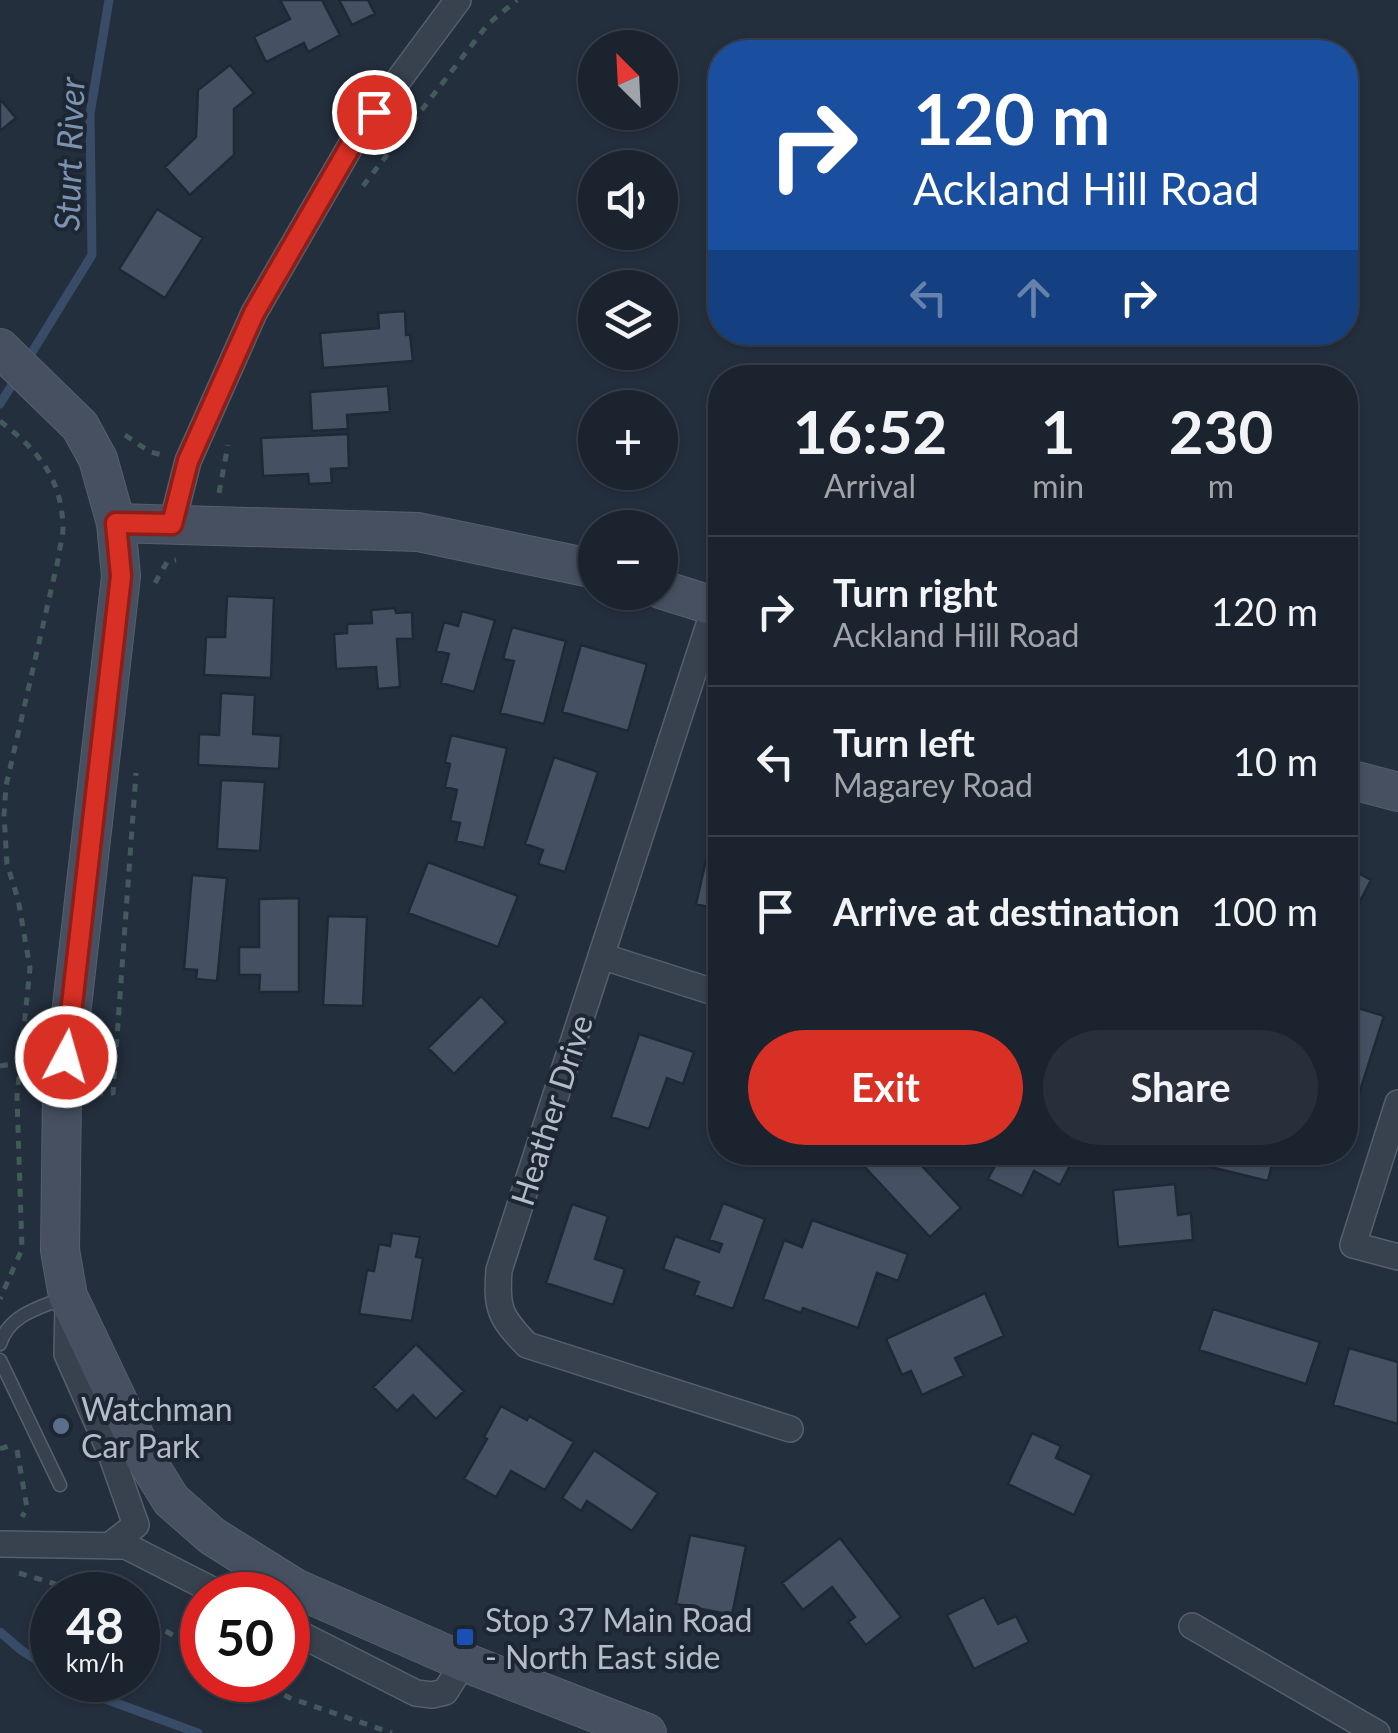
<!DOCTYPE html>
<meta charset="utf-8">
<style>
:root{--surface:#1b232e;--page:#282f3a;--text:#f1f3f6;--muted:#a0a4aa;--line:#39404a;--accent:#d93025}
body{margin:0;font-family:Lato,sans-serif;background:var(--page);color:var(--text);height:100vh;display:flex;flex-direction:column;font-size:38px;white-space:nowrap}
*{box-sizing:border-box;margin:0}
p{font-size:32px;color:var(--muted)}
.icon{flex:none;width:55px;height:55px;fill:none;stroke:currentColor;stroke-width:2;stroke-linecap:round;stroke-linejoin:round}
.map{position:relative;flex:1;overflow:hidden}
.details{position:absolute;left:708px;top:365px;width:650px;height:800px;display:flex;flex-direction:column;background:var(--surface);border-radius:40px;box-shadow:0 2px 8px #0004,0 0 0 2px var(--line)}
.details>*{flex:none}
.top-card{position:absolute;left:708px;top:40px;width:650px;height:305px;border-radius:40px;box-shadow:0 2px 8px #0004,0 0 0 2px var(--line);background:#1a4fa0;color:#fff;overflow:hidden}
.needle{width:65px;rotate:336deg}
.tools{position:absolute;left:578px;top:30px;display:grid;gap:20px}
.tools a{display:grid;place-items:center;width:100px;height:100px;border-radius:50%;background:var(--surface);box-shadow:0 2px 8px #0004,0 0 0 2px var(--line);font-size:50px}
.speed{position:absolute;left:30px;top:1572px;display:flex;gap:20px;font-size:50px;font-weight:700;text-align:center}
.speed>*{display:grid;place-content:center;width:130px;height:130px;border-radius:50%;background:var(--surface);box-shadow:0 2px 8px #0004,0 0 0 2px var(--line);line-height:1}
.speed small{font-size:25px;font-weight:400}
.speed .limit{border:15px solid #d22;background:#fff;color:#111}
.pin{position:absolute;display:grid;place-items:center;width:85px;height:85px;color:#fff;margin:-42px;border:5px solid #fff;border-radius:50%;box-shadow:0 2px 10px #0007}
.me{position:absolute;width:110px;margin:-55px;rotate:6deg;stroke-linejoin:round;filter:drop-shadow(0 0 8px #0008)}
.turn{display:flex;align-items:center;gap:35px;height:210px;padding:0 40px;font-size:45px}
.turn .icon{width:130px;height:130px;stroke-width:2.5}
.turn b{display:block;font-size:70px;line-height:85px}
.lanes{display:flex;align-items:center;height:95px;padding:0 40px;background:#0003;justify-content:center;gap:50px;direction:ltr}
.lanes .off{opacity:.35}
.eta{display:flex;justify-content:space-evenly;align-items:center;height:170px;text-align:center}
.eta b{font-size:60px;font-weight:700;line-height:70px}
.cta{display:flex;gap:20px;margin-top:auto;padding:20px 40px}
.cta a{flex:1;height:115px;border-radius:60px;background:var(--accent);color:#fff;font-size:40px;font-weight:700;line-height:115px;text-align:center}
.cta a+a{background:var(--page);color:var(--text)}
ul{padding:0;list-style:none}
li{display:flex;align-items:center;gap:30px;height:150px;padding:0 40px;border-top:2px solid var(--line)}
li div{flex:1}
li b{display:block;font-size:38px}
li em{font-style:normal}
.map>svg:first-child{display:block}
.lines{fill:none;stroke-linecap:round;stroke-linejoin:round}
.stream{stroke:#394c67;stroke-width:9}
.building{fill:#455162;stroke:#1f2835;stroke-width:2.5}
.lane-casing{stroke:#565f6c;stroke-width:15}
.street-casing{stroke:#565f6c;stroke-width:28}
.secondary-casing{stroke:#565f6c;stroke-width:40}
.path{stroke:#44595c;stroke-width:5;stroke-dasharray:8 8;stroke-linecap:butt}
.lane{stroke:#38414e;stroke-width:12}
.street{stroke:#38414e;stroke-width:25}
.secondary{stroke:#465061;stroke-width:38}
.route-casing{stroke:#8d1f18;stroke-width:25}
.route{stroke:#d93025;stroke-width:18}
.service-dot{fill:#5c6f8a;stroke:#1d2633;stroke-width:4}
.transit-dot{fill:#1a4fb4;stroke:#1d2633;stroke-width:4}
.labels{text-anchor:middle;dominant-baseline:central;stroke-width:8;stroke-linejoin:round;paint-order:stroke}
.street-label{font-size:32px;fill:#b4bcc9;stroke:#1d2633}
.poi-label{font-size:32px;fill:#b4bcc9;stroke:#1d2633;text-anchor:start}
.water-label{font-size:35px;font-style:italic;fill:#7c92b1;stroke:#1d2633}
</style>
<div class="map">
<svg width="1398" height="1733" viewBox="0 0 1398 1733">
<rect width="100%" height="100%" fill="#242f3e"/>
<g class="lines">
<!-- stream -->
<path class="stream" d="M 26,362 L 92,255 L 90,114 L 109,0
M 0,404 L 18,375
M 0,1632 L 21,1650 L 52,1670
M 68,1680 L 86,1692 L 198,1733"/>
</g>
<!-- building -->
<path class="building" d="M 280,0 L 322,0 L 340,35 L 308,52 L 304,43 L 266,62 L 254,37 L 290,19 Z
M 339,0 L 368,0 L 375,14 L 352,25 Z
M 230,65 L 254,93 L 234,109 L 234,155 L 190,195 L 165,167 L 196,137 L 198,90 Z
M 0,99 L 16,118 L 0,131 Z
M 157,209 L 203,238 L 165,298 L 119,269 Z
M 405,311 L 406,335 L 410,334 L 413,361 L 323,368 L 320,333 L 379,328 L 378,313 Z
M 388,386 L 390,412 L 347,415 L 348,429 L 312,431 L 310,392 Z
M 348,434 L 349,468 L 331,469 L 332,483 L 309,484 L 308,474 L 263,476 L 261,438 Z
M 227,596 L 274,598 L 271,678 L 204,675 L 206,637 L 225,637 Z
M 395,608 L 396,613 L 412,612 L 413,639 L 397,639 L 400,687 L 378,689 L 376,667 L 336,669 L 334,634 L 347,633 L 347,624 L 372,623 L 371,610 Z
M 462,611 L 495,620 L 474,692 L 441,683 L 449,654 L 436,651 L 444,622 L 458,626 Z
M 512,627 L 566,641 L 544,724 L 500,713 L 514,661 L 503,659 Z
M 581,645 L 647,664 L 628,731 L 562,712 Z
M 221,693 L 255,695 L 253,734 L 281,736 L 279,769 L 198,765 L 199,734 L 219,735 Z
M 451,735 L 507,748 L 484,848 L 456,841 L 460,823 L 450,821 L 457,790 L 445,787 L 450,764 L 445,762 Z
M 554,757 L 598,772 L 565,872 L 538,864 L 543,850 L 525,844 Z
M 221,780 L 265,782 L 260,851 L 217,849 Z
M 713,829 L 720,830 L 720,910 L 696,904 Z
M 428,862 L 518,896 L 498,947 L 408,913 Z
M 1345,866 L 1371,880 L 1345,930 Z
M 192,875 L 227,878 L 217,981 L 196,979 L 197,970 L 184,969 Z
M 299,898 L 299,992 L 259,992 L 260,975 L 239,975 L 239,947 L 259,947 L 259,899 Z
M 328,916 L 367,917 L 363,1006 L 323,1005 Z
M 481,996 L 506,1022 L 454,1074 L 428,1048 Z
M 1345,1004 L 1384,1016 L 1358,1097 L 1345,1093 Z
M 639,1034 L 694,1052 L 683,1084 L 667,1078 L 649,1129 L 611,1117 Z
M 720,1079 L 720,1117 L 710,1114 Z
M 794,1152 L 849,1152 L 849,1159 L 793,1156 Z
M 873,1152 L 909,1152 L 961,1208 L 930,1237 L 861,1163 Z
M 1002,1152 L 1077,1152 L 1060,1185 L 1034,1171 L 1022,1196 L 988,1179 Z
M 1197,1152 L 1275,1152 L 1268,1181 L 1194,1163 Z
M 1175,1184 L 1178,1215 L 1191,1213 L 1193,1240 L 1118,1247 L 1113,1190 Z
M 723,1203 L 765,1219 L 733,1309 L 694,1295 L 699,1282 L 663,1269 L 675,1236 L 719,1252 L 722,1244 L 709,1240 Z
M 572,1204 L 608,1216 L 595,1259 L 625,1269 L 613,1305 L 546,1283 Z
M 812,1220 L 908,1254 L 898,1281 L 877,1273 L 858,1328 L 803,1308 L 801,1313 L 763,1299 L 784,1240 L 802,1247 Z
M 392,1233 L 420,1237 L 416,1257 L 423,1258 L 412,1321 L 359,1314 L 367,1270 L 374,1271 L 379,1244 L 390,1246 Z
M 985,1293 L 1004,1336 L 955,1358 L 964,1376 L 922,1395 L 911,1371 L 902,1375 L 886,1339 Z
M 1213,1309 L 1320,1342 L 1306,1384 L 1199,1350 Z
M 416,1344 L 464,1391 L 436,1419 L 413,1395 L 397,1411 L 373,1387 Z
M 1349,1348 L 1398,1362 L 1398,1424 L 1333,1405 Z
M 501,1406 L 527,1420 L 529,1416 L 574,1442 L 545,1490 L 511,1471 L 496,1497 L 464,1479 L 487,1439 L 484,1437 Z
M 1032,1433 L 1061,1446 L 1056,1458 L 1092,1475 L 1074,1515 L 1008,1484 Z
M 594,1450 L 658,1493 L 632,1531 L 587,1501 L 581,1511 L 562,1498 Z
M 690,1535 L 746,1546 L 732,1615 L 676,1604 Z
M 840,1538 L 901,1617 L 866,1645 L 848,1622 L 855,1617 L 832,1587 L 803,1610 L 782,1583 Z
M 984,1597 L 998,1624 L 1016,1616 L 1029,1642 L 974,1669 L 947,1615 Z"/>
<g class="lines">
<defs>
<path id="lane" d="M 0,1344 C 9,1315 38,1308 64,1298
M 0,1360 L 60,1485"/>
<path id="street" d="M 172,524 L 188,461 L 254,313 L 354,140 L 458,0
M 715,606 L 499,1270 C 496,1309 500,1317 527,1345 L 790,1429
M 601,956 L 720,994
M 1398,1103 L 1353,1245 L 1398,1257
M 68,1307 L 67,1354 L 110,1451 L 136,1525 L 109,1546
M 0,1544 L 126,1546 L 222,1595
M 1192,1626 L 1377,1733
M 288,1628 L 416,1693 L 432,1695 L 445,1692 L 464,1662"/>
<path id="secondary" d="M 0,348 L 80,426 L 98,459 L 116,523 L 121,576 L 62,1094 L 60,1250 L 68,1296 L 145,1458 L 171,1500 L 212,1536 L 295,1588 L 464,1662 L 647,1733
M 116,523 L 418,532 L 595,569
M 660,589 L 720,608
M 1345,778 L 1398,792"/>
</defs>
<!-- lane casing -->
<use href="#lane" class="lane-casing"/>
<!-- street casing -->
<use href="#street" class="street-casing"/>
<!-- secondary casing -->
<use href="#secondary" class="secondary-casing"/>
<!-- path -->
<path class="path" d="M 363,186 L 488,24 L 517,0
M 0,421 C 37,450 62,477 63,528 C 63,538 59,549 58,560 L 6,786 L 4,815 L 7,864 L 18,899 L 30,968 L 17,1096 L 22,1249 L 0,1299
M 125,435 L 150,452 L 163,455
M 219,493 L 228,445
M 155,583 L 167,562 L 176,560
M 0,1066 L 20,1063
M 95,1093 L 113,1093 L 136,773
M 0,1449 L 15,1444
M 17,1450 L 27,1508 L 22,1517
M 19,1573 L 92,1595
M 138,1615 L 202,1652
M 256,1680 L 290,1698 L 392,1733"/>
<!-- lane -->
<use href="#lane" class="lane"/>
<!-- street -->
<use href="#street" class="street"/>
<!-- secondary -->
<use href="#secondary" class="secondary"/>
</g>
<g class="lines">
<defs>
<path id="route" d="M 66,1057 L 121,576 L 116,523 L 172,524 L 188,461 L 254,313 L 354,140 L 374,112"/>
</defs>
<!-- route casing -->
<use href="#route" class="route-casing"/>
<!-- route -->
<use href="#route" class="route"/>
</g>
<!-- markers -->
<circle class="service-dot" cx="61" cy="1426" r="10"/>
<rect class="transit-dot" x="455" y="1627" width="20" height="20" rx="5"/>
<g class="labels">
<!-- street labels -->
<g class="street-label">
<text transform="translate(551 1110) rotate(-72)">Heather Drive</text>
</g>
<!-- poi labels -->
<g class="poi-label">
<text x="81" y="1408">Watchman<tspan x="81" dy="37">Car Park</tspan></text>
<text x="485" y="1619">Stop 37 Main Road<tspan x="485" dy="37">- North East side</tspan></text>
</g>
<!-- water labels -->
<g class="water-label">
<text transform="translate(68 154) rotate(-88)">Sturt River</text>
</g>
</g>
</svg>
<div class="tools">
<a><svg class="needle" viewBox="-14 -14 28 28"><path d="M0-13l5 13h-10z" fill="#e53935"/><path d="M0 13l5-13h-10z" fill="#a0a4aa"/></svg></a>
<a><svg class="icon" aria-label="sound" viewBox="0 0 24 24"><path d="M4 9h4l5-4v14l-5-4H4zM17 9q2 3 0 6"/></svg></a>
<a><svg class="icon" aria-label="layers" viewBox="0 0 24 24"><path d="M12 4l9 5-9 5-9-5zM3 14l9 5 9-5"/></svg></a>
<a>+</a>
<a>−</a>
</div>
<div class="speed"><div>48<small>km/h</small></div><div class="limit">50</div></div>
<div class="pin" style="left:374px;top:112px;background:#d93025"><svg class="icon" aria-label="arrive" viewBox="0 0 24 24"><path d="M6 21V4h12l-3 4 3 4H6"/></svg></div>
<svg class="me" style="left:66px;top:1057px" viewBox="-20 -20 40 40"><circle r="17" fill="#d93025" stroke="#fff" stroke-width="3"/><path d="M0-11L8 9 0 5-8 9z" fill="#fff"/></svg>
<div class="top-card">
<div class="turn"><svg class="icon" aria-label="right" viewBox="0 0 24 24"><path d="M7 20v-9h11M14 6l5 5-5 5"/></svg><div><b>120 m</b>Ackland Hill Road</div></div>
<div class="lanes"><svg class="icon off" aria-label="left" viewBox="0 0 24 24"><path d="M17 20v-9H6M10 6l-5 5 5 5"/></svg><svg class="icon off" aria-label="ahead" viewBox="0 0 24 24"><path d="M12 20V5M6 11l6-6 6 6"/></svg><svg class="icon" aria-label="right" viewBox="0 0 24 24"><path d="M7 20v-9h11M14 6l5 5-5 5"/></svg></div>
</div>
<section class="details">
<div class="eta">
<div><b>16:52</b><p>Arrival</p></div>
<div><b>1</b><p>min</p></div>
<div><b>230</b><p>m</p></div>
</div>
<ul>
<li><svg class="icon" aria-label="right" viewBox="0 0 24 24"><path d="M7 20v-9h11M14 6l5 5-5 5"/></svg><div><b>Turn right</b><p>Ackland Hill Road</p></div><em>120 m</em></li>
<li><svg class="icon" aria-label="left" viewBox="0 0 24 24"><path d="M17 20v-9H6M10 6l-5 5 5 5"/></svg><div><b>Turn left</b><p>Magarey Road</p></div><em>10 m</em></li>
<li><svg class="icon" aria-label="arrive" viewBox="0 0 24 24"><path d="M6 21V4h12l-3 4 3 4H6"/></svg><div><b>Arrive at destination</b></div><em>100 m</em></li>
</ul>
<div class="cta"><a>Exit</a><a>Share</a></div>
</section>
</div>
